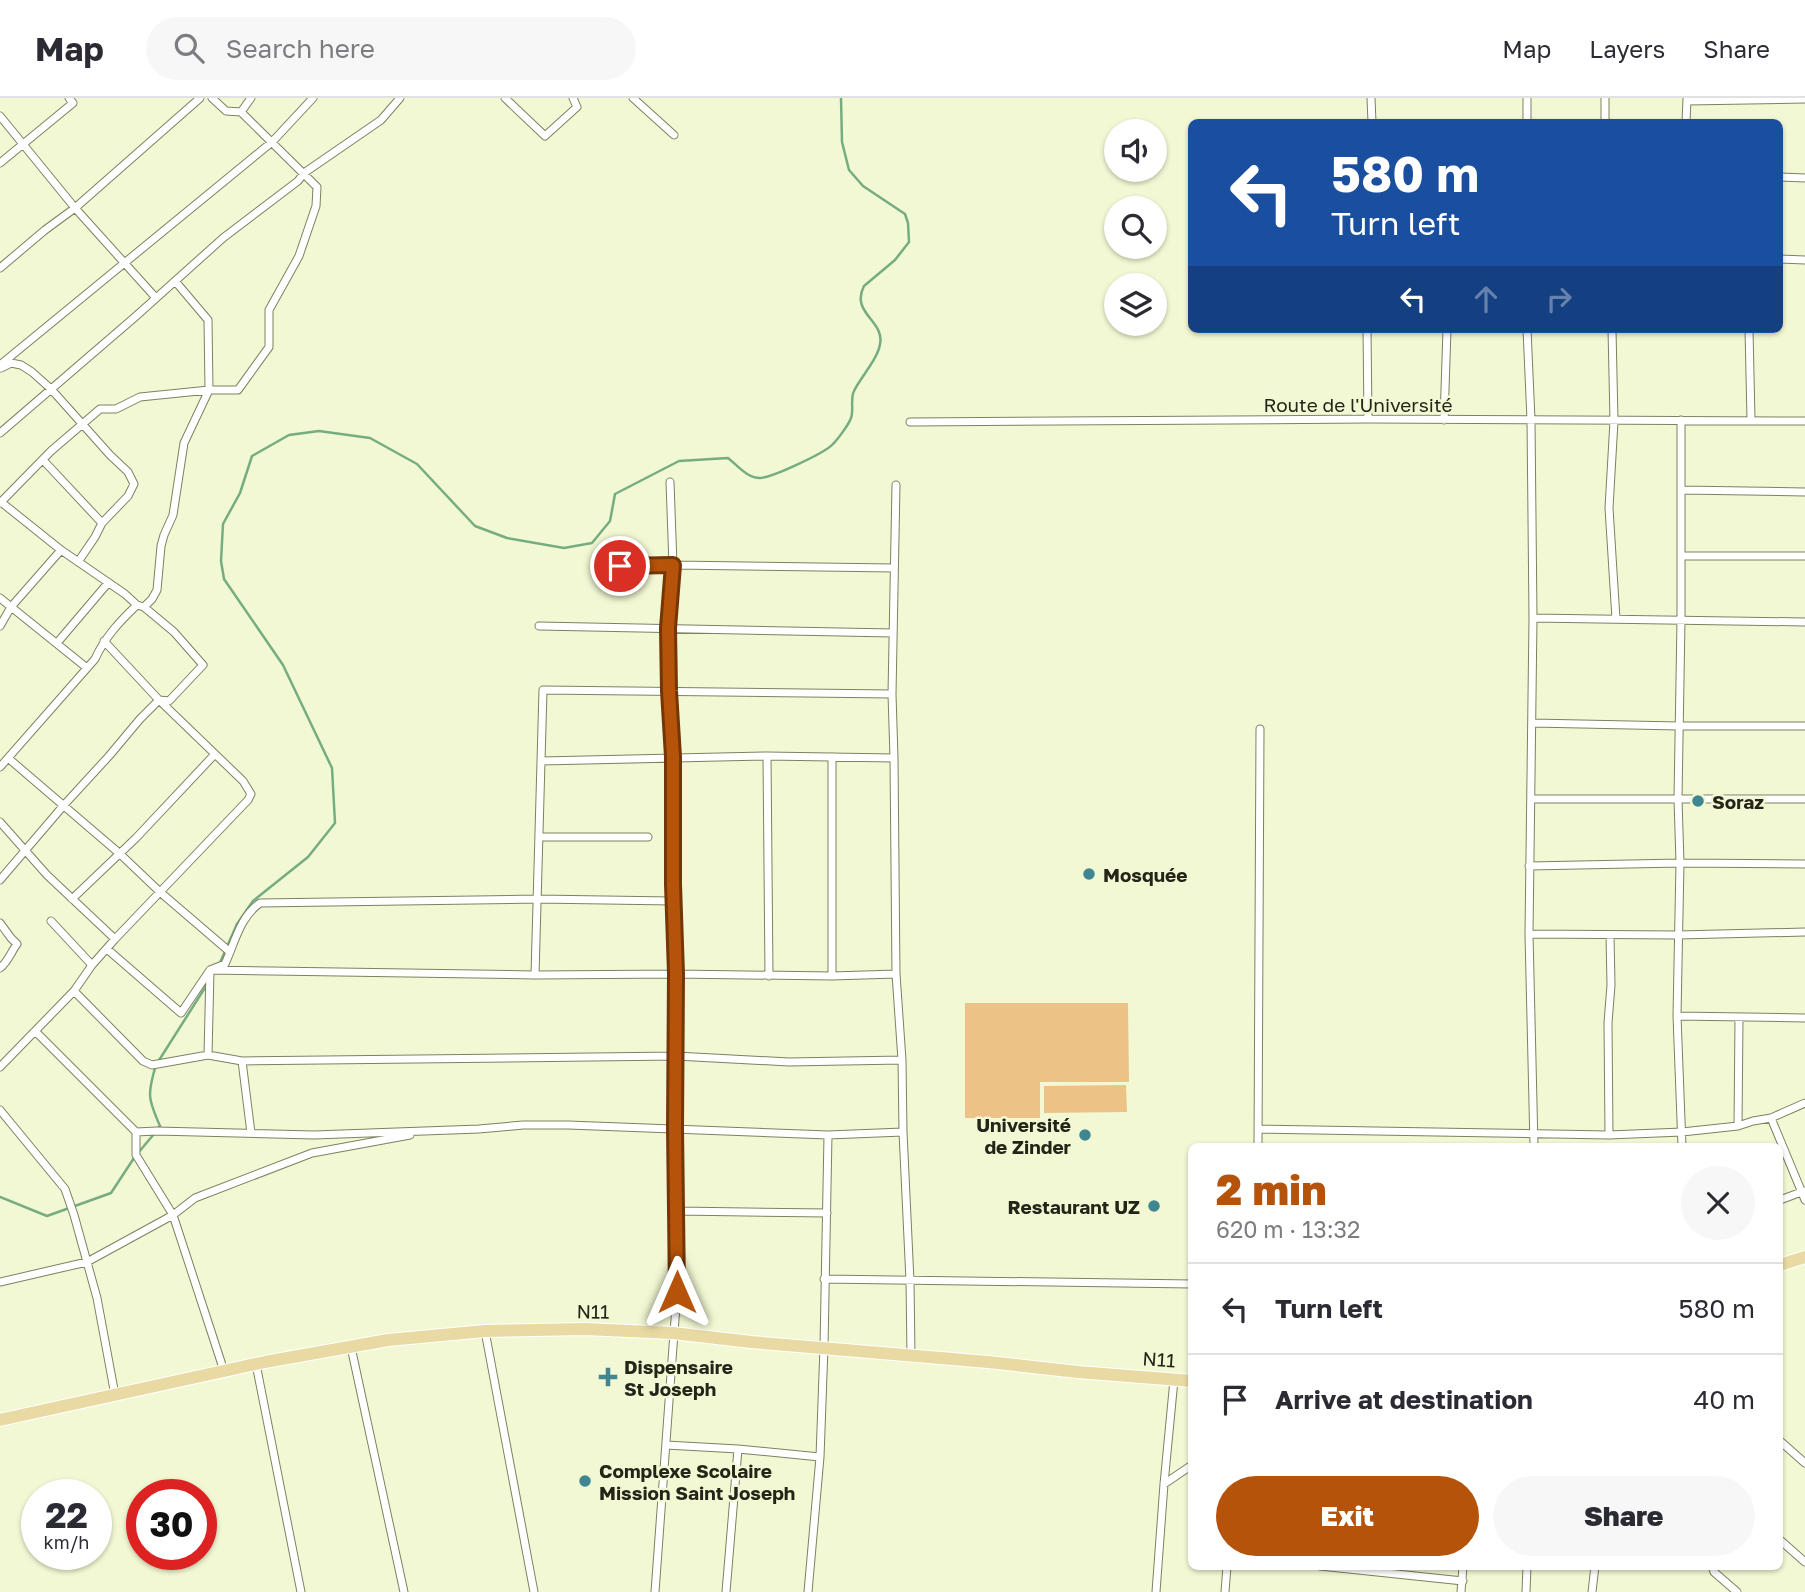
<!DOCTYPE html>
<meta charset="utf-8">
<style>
:root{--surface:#fff;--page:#f7f7f7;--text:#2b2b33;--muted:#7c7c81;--line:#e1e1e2;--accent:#b45309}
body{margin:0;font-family:"Golos Text",sans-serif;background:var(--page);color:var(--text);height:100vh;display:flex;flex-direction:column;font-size:26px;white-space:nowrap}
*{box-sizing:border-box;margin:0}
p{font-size:23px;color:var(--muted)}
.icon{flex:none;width:38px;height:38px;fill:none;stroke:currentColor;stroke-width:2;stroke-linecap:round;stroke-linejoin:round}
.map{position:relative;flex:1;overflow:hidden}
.details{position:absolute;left:1188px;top:1045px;width:595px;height:427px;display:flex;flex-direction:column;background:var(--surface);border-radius:10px;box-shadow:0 2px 5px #0004}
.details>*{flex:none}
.banner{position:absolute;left:1188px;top:21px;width:595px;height:214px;border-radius:10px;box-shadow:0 2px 5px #0004;background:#1a4fa0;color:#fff;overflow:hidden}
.fabs{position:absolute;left:1104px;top:21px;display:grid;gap:14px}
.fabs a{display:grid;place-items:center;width:63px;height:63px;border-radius:50%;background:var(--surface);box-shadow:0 2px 5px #0004;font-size:35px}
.speed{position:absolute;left:21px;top:1381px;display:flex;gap:14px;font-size:35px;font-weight:700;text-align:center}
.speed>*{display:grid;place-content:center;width:91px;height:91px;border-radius:50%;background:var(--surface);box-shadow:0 2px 5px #0004;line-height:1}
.speed small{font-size:18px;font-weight:400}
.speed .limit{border:10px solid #d22;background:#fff;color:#111}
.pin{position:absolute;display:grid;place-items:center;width:60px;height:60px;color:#fff;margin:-30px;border:4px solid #fff;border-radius:50%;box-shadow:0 2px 7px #0007}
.me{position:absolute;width:77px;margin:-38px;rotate:0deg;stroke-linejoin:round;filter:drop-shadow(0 0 5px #0008)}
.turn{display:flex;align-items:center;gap:24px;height:147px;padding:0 28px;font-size:32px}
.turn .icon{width:91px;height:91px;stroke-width:2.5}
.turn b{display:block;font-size:49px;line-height:60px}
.lanes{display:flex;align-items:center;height:66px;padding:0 28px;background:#0003;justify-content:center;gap:35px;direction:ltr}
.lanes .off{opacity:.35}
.round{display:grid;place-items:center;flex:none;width:74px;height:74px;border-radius:37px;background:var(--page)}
.headline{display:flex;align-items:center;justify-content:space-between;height:119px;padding:0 28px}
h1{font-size:42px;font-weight:800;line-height:52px;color:var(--accent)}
.action{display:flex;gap:14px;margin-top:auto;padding:14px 28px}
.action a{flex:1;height:80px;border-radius:42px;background:var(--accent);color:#fff;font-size:28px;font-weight:800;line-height:80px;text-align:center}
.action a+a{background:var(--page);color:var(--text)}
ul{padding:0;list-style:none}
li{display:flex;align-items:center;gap:21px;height:91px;padding:0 28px;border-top:2px solid var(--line)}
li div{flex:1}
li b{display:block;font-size:26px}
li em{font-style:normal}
header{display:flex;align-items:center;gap:42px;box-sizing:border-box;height:98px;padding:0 35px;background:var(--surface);border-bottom:2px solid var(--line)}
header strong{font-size:33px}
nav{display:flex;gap:38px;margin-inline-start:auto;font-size:24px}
.search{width:490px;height:63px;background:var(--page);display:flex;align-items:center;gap:18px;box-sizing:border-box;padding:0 24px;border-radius:38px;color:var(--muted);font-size:26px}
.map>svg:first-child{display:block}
.green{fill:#ecc286}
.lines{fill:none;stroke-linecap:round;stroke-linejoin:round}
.stream{stroke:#75ad80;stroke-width:2.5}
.street-casing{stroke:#7d8160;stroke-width:9}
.primary-casing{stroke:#fff;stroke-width:14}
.street{stroke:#fff;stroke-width:7}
.primary{stroke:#e9daa3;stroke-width:12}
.route-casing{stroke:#753606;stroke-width:18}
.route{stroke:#b45309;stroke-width:12}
.poi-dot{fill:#408691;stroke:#f3f8d4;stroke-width:2.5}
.labels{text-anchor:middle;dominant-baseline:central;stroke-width:5;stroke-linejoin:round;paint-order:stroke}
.street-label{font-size:19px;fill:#242518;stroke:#f3f8d4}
.poi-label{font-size:19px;font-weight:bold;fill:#242518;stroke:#f3f8d4;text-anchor:start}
</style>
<header>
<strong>Map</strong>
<div class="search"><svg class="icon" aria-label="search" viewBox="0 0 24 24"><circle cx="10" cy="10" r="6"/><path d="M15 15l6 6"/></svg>Search here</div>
<nav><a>Map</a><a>Layers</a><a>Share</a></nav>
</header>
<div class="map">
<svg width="1805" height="1494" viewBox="0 0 1805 1494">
<rect width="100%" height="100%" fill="#f3f8d4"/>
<!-- green -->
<path class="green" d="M 965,905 L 1128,905 L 1129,984 L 1040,984 L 1040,1020 L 965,1020 Z
M 1126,987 L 1127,1014 L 1044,1015 L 1044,988 Z"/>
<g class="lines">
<!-- stream -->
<path class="stream" d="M 219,867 L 237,826 L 253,803 L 308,759 L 335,725 L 332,670 L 283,567 L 224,481 L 221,463 L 223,426 L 240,395 L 252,358 L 289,337 L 319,333 L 370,340 L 417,366 L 475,428 L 507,440 L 564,450 L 592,445 L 610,423 L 615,396 L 679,363 L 728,360 C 737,367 747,380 760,380 C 771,380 825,355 833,346 C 838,341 849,326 851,320 C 854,312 850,301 854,293 C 860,280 878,261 880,246 C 885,223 850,215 864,188 L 895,162 L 909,144 L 908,125 L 905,116 L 863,88 L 849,72 L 842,44 L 841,0
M 158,1030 L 160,1028 C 148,1001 147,996 156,967 L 208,885
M 138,1055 L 154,1036
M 0,1099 L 47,1118 L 111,1095 L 134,1060"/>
<defs>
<path id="street" d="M 505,0 L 545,38 L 577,9 L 573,0
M 633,0 L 674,37
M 1371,0 L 1372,24
M 1605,0 L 1605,24
M 1687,3 L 1805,1
M 241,14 L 251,0
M 0,18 L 75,110 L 156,200
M 1527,24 L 1527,0
M 1686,24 L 1687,1
M 0,65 L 73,5 L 69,0
M 1780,79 L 1805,80
M 1780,161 L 1805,162
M 0,170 L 45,132 L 75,110 L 200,0
M 1367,231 L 1368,321
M 1527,231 L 1531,322 L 1533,520 L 1529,836 L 1534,1048
M 1612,231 L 1614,323 L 1609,410 L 1616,521
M 1749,231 L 1751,322
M 0,267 L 272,44 L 313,0
M 1,270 L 11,265 L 21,267 L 32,274 L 51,291 L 110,357 L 128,374 L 134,386 L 128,398 L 102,425 L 95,439 L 78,464
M 1444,322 L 1447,231
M 1681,322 L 1681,522 L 1678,701 L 1680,765 L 1677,918 L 1682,1048
M 910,324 L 1368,321 L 1805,323
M 0,335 L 135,219 L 223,140 L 298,83 L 304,75 L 381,22 L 400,0
M 43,362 L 102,425
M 896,387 L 892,596 L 894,660 L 896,876 L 902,962 L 903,1034 L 910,1183 L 911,1258
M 1681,392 L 1805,394
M 1,404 L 61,452 L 125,496 L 137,507
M 0,405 L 51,353 L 100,311 L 116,311 L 140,299 L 209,292 L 208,222 L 175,183
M 1681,458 L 1805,458
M 620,468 L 673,467 L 894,470
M 0,500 L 87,570
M 1533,520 L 1805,524
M 0,528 L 11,509 L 61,452
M 539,528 L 893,535
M 57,545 L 108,485
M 1532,625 L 1679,628 L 1805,628
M 767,658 L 769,878
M 8,660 L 119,755 L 160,794 L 230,854
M 541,663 L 767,658 L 894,660
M 0,669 L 95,561 C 105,539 120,523 137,507 L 144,509
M 1531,701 L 1805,701
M 0,724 L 47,777 L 115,841
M 539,739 L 648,739
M 1529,768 L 1680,765 L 1805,766
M 0,782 L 64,707 L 109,658 L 140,621 L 159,602 L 104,543
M 72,801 L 136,740 L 215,656
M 51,823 L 92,867
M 0,825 L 11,840 L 17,846 C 11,854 8,864 0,870
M 1529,836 L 1678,837 L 1805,834
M 107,851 L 181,915 L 210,872 L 225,866 C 235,844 240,819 260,805 L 537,801 L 673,803
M 535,877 L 543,592 L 892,596
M 832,878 L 832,659
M 74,893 L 143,963 L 152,967 L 208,957 L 242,963 L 676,958 L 789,964 L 902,962
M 1677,918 L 1805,920
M 35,933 L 136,1034 L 136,1057 L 173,1117 L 224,1273
M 208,957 L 210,872 L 535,877 L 676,876 L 832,878 L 896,876
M 242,963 L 251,1035
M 0,969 L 74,893 L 92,867 L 115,841 L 248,702 L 251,696 L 243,683 L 159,602 L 169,603 L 203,567 L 174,534 L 144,509 L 152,501 L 157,492 L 161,448 L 164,437 L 173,417 L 184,345 L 209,292 L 238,292 L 269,249 L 269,212 L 299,158 L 316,108 L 317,89 L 241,14 L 226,13 L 212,0
M 0,1012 L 65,1091 L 74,1117 L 97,1200 L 115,1297
M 1771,1020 L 1805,1102
M 1738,1028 L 1739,920
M 1258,1031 L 1609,1037 L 1682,1034 L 1738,1028 L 1753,1023 L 1771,1020 L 1805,1005
M 136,1034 L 157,1033 L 314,1037 L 479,1031 L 523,1027 L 568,1027 L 828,1037 L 903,1034
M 1609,1037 L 1608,925 L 1611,887 L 1610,837
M 1258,1048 L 1260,631
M 1780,1102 L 1804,1093
M 677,1113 L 827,1115
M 824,1181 L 1192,1186
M 0,1184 L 87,1164 L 173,1117 L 195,1100 L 312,1055 L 410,1037
M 485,1233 L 534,1494
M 351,1249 L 404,1494
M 256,1266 L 301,1494
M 1780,1343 L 1805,1365
M 666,1347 L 738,1351 L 820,1359
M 1164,1386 L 1192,1367
M 1780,1442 L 1805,1464
M 1320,1468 L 1463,1483
M 1712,1468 L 1714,1474 L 1737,1494
M 655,1494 L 677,1194 L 677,1113 L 675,1030 L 676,876 L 673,803 L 672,659 L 668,530 L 673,467 L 670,384
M 726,1494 L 738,1351
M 808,1494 L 820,1359 L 824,1249 L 828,1037
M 1156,1494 L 1164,1386 L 1174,1282
M 1225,1494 L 1227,1468
M 1461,1494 L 1463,1468
M 1526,1494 L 1527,1468
M 1592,1494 L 1595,1468"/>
<path id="primary" d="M 1780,1167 L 1805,1159
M 0,1322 L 265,1264 L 388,1242 L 485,1233 L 585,1231 L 673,1235 L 751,1244 L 988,1264 L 1078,1274 L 1192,1283"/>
</defs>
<!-- street casing -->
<use href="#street" class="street-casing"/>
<!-- primary casing -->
<use href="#primary" class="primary-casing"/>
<!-- street -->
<use href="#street" class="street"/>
<!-- primary -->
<use href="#primary" class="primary"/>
</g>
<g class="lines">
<defs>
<path id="route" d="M 620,468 L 673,467 L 668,530 L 669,593 L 673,659 L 673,786 L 676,876 L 675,1030 L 677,1194"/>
</defs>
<!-- route casing -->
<use href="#route" class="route-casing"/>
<!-- route -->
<use href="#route" class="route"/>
</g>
<!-- markers -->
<g class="poi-dot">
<circle cx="1698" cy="703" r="7"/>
<circle cx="1089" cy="776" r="7"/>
<circle cx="1085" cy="1037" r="7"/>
<circle cx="1154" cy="1108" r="7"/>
<path d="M604.5 1268.5h7v7h7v7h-7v7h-7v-7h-7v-7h7z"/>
<circle cx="585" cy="1383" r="7"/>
</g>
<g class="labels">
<!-- street labels -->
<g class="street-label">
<text x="1358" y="306">Route de l'Université</text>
<text transform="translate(593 1213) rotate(1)">N11</text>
<text transform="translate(1159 1261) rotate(4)">N11</text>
</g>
<!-- poi labels -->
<g class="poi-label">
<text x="1712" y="703">Soraz</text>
<text x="1103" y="776">Mosquée</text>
<text x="1071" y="1026" text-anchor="end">Université<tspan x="1071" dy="22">de Zinder</tspan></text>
<text x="1140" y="1108" text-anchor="end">Restaurant UZ</text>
<text x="624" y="1268">Dispensaire<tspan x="624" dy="22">St Joseph</tspan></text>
<text x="599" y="1372">Complexe Scolaire<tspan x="599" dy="22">Mission Saint Joseph</tspan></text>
</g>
</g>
</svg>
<div class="fabs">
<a><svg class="icon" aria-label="sound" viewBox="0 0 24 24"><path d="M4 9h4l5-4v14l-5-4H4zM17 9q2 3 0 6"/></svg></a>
<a><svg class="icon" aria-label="search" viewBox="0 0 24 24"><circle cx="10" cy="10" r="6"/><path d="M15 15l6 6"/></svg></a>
<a><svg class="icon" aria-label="layers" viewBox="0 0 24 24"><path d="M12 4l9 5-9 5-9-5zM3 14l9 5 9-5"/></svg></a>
</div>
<div class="speed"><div>22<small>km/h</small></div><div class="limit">30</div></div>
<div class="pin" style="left:620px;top:468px;background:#d93025"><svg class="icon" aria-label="arrive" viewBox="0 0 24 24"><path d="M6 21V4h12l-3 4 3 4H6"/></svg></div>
<svg class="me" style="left:677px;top:1194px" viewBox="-20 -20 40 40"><path d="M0-17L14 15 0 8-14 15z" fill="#b45309" stroke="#fff" stroke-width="4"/></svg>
<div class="banner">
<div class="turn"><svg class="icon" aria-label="left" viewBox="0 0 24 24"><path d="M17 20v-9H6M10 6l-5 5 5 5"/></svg><div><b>580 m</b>Turn left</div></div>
<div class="lanes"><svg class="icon" aria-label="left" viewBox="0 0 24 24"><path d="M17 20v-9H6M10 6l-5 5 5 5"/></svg><svg class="icon off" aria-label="ahead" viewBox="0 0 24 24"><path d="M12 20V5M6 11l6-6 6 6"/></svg><svg class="icon off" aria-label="right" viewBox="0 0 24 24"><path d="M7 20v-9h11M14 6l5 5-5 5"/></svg></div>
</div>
<section class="details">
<div class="headline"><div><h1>2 min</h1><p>620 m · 13:32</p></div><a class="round"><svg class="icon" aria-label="close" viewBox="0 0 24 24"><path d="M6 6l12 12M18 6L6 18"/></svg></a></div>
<ul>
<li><svg class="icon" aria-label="left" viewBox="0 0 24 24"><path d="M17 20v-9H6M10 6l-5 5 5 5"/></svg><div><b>Turn left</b></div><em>580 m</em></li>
<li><svg class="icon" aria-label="arrive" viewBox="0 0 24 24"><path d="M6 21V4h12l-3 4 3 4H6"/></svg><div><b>Arrive at destination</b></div><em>40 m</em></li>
</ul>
<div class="action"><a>Exit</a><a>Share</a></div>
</section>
</div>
